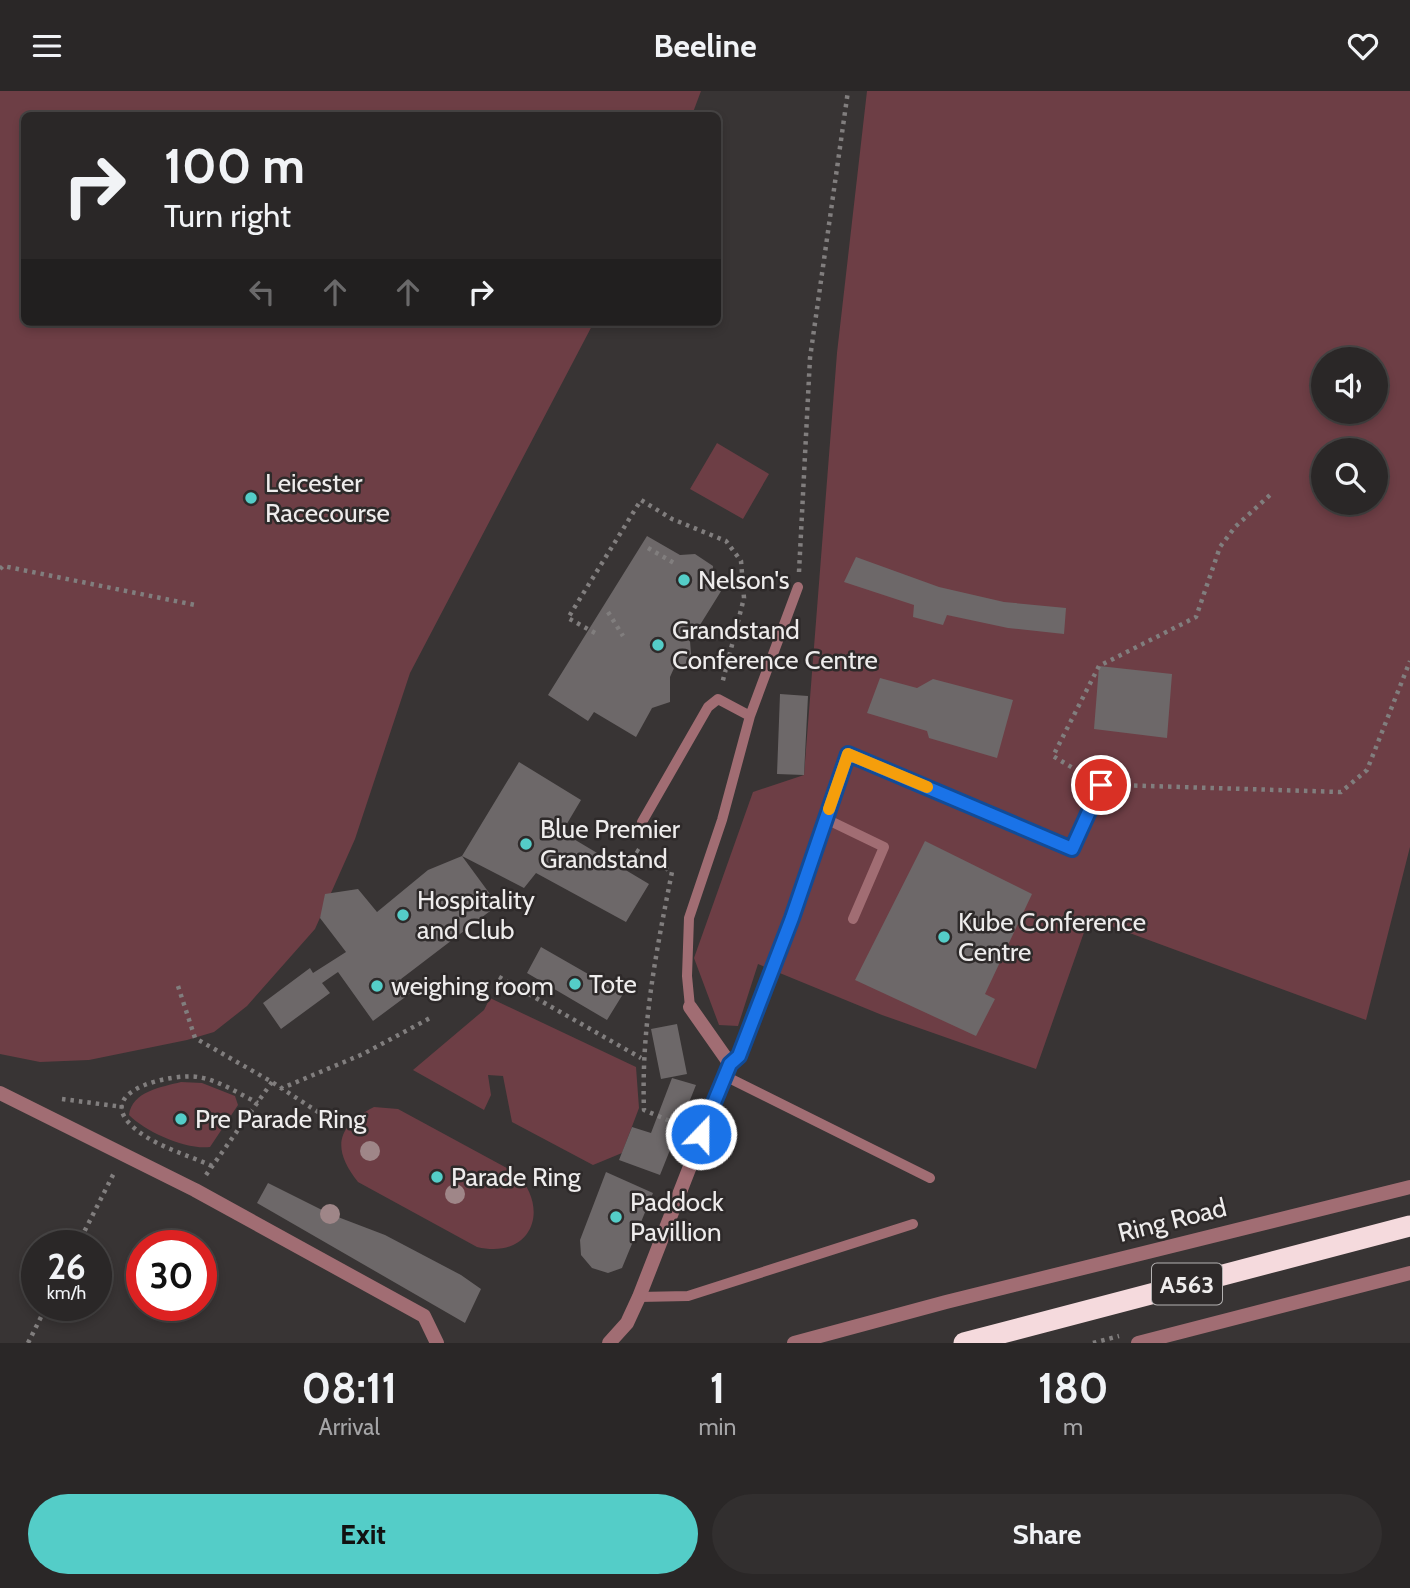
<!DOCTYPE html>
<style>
:root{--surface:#2a2727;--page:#322f2f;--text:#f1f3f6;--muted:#a5a5a7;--line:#464444;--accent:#54cdc8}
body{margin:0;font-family:Cabin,sans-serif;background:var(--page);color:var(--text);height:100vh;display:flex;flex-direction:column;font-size:26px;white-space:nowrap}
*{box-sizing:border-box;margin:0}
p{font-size:23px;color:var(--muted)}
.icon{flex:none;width:38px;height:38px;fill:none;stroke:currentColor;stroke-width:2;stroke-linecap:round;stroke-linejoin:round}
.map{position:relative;height:1252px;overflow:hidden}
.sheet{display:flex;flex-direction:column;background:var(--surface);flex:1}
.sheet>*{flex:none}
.guide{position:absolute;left:21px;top:21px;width:700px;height:214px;border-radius:10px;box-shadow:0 4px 10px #0003,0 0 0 2px var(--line);background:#2a2727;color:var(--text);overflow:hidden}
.tools{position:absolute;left:1311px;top:256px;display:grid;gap:14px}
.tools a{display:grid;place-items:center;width:77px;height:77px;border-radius:50%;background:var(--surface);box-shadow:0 4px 10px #0003,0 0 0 2px var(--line);font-size:35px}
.speed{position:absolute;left:21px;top:1139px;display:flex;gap:14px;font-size:35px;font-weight:700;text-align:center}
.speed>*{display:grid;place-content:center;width:91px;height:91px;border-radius:50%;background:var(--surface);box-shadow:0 4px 10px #0003,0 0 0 2px var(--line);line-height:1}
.speed small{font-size:18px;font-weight:400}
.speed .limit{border:10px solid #d22;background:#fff;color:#111}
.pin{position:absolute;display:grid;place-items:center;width:60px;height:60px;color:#fff;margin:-30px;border:4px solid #fff;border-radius:50%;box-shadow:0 2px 7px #0007}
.me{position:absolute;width:77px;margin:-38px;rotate:22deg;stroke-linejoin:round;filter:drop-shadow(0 0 5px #0008)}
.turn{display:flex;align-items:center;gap:24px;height:147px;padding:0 28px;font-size:32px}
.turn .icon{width:91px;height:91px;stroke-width:2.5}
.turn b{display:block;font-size:49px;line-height:60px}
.lanes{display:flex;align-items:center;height:66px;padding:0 28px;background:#0003;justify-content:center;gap:35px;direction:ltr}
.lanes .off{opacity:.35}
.eta{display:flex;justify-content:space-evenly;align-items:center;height:119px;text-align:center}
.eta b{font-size:42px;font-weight:700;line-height:49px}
.action{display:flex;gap:14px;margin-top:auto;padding:14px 28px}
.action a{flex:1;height:80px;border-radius:42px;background:var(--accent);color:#111;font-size:28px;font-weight:700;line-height:80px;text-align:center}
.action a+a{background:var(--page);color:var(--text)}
header{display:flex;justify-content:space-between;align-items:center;height:91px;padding:0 28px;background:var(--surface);font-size:32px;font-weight:700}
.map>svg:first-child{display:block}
.green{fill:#6d3e45;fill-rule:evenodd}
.building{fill:#6d6869}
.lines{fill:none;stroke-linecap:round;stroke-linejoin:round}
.path{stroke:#817e7e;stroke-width:4.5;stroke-dasharray:3.5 5;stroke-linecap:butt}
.lane{stroke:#a16d73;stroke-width:10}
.street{stroke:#a16d73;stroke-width:14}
.highway{stroke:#f5dadd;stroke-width:21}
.tree{fill:#9f8688}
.route-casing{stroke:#114b97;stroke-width:18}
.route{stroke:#1a73e8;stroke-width:12}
.slow{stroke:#f59e0b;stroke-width:12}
.poi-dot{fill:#54cdc8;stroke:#2e2a2a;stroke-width:2.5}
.labels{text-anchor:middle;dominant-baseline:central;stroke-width:5;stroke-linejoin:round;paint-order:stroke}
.shield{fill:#2e2a2a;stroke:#b4b2b2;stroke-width:2}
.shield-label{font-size:24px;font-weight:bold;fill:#eeecec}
.poi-label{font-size:26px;fill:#eeecec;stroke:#2e2a2a;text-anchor:start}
.street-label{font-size:26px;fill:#eeecec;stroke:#2e2a2a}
</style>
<header><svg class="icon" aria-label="menu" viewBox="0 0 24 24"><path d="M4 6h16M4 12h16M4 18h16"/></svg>Beeline<svg class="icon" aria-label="heart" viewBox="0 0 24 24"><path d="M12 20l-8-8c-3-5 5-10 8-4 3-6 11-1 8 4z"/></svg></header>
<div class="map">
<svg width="1410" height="1252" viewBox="0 0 1410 1252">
<rect width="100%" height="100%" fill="#383434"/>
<!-- green -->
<path class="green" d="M 0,0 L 701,0 L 692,24 L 24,24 L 24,231 L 594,231 L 410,582 L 355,748 L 315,838 L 247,915 L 214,941 L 187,949 L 89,969 L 40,971 L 0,963 Z
M 867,0 L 1410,0 L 1410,756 L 1366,929 L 1089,827 L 1036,978 L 882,924 L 758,873 L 738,935 L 719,934 L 694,867 L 753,701 L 804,684 L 837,262 ZM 1323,268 L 1376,268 L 1376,320 L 1323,320 ZM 1323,359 L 1376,359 L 1376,411 L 1323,411 Z
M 717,352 L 769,383 L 743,428 L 690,398 Z
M 490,907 L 636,976 L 639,1017 L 622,1062 L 593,1074 L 512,1031 L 503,985 L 488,984 L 491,1004 L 484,1019 L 413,979 L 484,919 Z
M 181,991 L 202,992 L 235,1005 L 238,1014 L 210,1056 C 186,1059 146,1041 129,1024 C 132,1000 162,996 181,991 Z
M 374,1016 L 398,1018 L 516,1082 C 552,1119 530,1169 477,1156 L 358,1091 C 331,1057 337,1035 374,1016 Z"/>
<!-- building -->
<path class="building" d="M 647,445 L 680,464 L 695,463 L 713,475 L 712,489 L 723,497 L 690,550 L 692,576 L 674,577 L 670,586 L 670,611 L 652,617 L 636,646 L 594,621 L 588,630 L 548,604 Z
M 856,466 L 939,496 L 1004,511 L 1066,517 L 1064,543 L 1008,537 L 947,524 L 943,534 L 913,526 L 914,514 L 844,491 Z
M 1099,575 L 1172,583 L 1167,647 L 1094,638 Z
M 880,587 L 917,597 L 933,588 L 1013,609 L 997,667 L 929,647 L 927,640 L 867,622 Z
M 780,603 L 808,605 L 804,684 L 777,683 Z
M 519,671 L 581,709 L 562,741 L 649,793 L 626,831 L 536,782 L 524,797 L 462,765 L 498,814 L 401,888 L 412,901 L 373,930 L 338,881 L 322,892 L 330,902 L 281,938 L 263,912 L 310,877 L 313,882 L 346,861 L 320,827 L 325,803 L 358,798 L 377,821 L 428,779 L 462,765 Z
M 925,750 L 1032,803 L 985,903 L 995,908 L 976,945 L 855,889 Z
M 541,856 L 623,903 L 607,929 L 527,882 Z
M 677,933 L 687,983 L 661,988 L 651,938 Z
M 672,987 L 696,994 L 660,1084 L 619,1069 L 632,1036 L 651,1042 Z
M 606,1081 L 653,1102 L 622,1177 L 608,1182 L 592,1177 L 581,1164 L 580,1149 Z
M 268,1092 L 330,1123 L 385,1144 L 461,1184 L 481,1198 L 465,1232 L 257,1112 Z"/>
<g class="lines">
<!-- path -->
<path class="path" d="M 648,457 L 674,472
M 0,478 L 3,475 L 195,514
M 799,481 L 810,267 L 848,0
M 608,521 L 623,545
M 595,542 L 568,527 L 641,409 L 672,428 L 726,450 L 741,470 L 744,507 L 722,593
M 1086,685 L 1053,665 L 1099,575 L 1196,526 L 1220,456 L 1235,436 L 1270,404
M 1117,694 L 1341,701 L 1367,679 L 1410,570
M 636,759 L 672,781 C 656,861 641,937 644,1019 L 684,1036
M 499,886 L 641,967
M 178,895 L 195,947 L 272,991 L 344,1038
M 280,998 L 363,963 L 432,926
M 62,1008 L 123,1016
M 212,1075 C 186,1063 150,1054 130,1033 C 96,998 175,982 198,986 C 219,989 239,1003 258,1012
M 206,1084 L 272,991
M 77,1155 L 115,1080
M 28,1252 L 47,1214
M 1093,1252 L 1119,1245"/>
<!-- lane -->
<path class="lane" d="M 826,728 L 884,756 L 853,828
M 642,731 L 708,616 L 718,608 L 750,625
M 690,916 L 687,885 L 689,827 L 722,729 L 750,625 L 798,496
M 730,973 L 739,965 L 791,827 L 848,663 L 1072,758 L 1101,694
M 725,985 L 930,1087
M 639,1206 L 688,1205 L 913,1133"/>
<!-- street -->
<path class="street" d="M 0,1002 L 195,1099 L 424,1225 L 437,1252
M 609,1252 L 627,1232 L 639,1206 L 730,973 L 690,916
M 794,1252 L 946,1211 L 1410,1096
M 1138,1252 L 1410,1182"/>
<!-- highway -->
<path class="highway" d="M 964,1252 L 1410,1135"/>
</g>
<!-- trees -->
<g class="tree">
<circle cx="370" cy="1060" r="10"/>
<circle cx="455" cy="1103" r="10"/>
<circle cx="330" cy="1123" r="10"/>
</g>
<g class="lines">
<defs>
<path id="route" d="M 701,1043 L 730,973 L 739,965 L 792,827 L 848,663 L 1072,758 L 1101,694"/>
</defs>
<!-- route casing -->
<use href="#route" class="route-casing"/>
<!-- route -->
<use href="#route" class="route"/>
<!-- slow -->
<path class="slow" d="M 829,718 L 848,663 L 927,696"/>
</g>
<!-- markers -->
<g class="poi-dot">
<circle cx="251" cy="407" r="7"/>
<circle cx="684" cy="489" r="7"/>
<circle cx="658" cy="554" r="7"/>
<circle cx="526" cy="753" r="7"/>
<circle cx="403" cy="824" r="7"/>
<circle cx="944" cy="846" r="7"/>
<circle cx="575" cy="893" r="7"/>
<circle cx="377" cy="895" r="7"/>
<circle cx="181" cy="1028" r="7"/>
<circle cx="437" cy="1086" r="7"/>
<circle cx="616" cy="1126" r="7"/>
</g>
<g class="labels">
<!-- shield labels -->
<rect class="shield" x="1152" y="1172.5" width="70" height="41" rx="5"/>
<g class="shield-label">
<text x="1187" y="1193">A563</text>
</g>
<!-- poi labels -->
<g class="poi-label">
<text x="265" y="392">Leicester<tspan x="265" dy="30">Racecourse</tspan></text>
<text x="698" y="489">Nelson's</text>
<text x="672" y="539">Grandstand<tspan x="672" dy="30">Conference Centre</tspan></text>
<text x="540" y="738">Blue Premier<tspan x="540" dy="30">Grandstand</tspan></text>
<text x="417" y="809">Hospitality<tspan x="417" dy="30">and Club</tspan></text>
<text x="958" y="831">Kube Conference<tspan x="958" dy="30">Centre</tspan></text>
<text x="589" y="893">Tote</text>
<text x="391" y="895">weighing room</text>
<text x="195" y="1028">Pre Parade Ring</text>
<text x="451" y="1086">Parade Ring</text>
<text x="630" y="1111">Paddock<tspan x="630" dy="30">Pavillion</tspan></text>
</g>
<!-- street labels -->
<g class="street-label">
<text transform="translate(1172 1129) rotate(-14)">Ring Road</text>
</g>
</g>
</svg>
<div class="tools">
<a><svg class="icon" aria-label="sound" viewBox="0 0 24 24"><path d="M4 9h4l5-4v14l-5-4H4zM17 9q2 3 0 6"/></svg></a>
<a><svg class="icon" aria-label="search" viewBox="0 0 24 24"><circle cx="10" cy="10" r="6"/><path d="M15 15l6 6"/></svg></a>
</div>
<div class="speed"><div>26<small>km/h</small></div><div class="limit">30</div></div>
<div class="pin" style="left:1101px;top:694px;background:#d93025"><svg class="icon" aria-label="arrive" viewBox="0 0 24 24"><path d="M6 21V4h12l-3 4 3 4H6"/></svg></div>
<svg class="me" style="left:701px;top:1043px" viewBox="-20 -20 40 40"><circle r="17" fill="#1a73e8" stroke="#fff" stroke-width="3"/><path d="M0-11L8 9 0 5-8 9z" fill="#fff"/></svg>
<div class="guide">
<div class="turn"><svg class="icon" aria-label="right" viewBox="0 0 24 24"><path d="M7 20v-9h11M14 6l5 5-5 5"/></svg><div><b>100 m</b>Turn right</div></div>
<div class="lanes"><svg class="icon off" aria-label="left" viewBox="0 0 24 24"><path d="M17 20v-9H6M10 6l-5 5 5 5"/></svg><svg class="icon off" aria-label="ahead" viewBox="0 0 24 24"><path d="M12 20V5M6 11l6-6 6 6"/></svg><svg class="icon off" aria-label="ahead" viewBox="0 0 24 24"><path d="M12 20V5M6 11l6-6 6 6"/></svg><svg class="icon" aria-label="right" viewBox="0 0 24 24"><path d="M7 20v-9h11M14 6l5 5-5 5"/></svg></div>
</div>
</div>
<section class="sheet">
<div class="eta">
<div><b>08:11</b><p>Arrival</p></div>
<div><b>1</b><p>min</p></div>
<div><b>180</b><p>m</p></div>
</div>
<div class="action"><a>Exit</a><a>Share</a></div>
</section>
